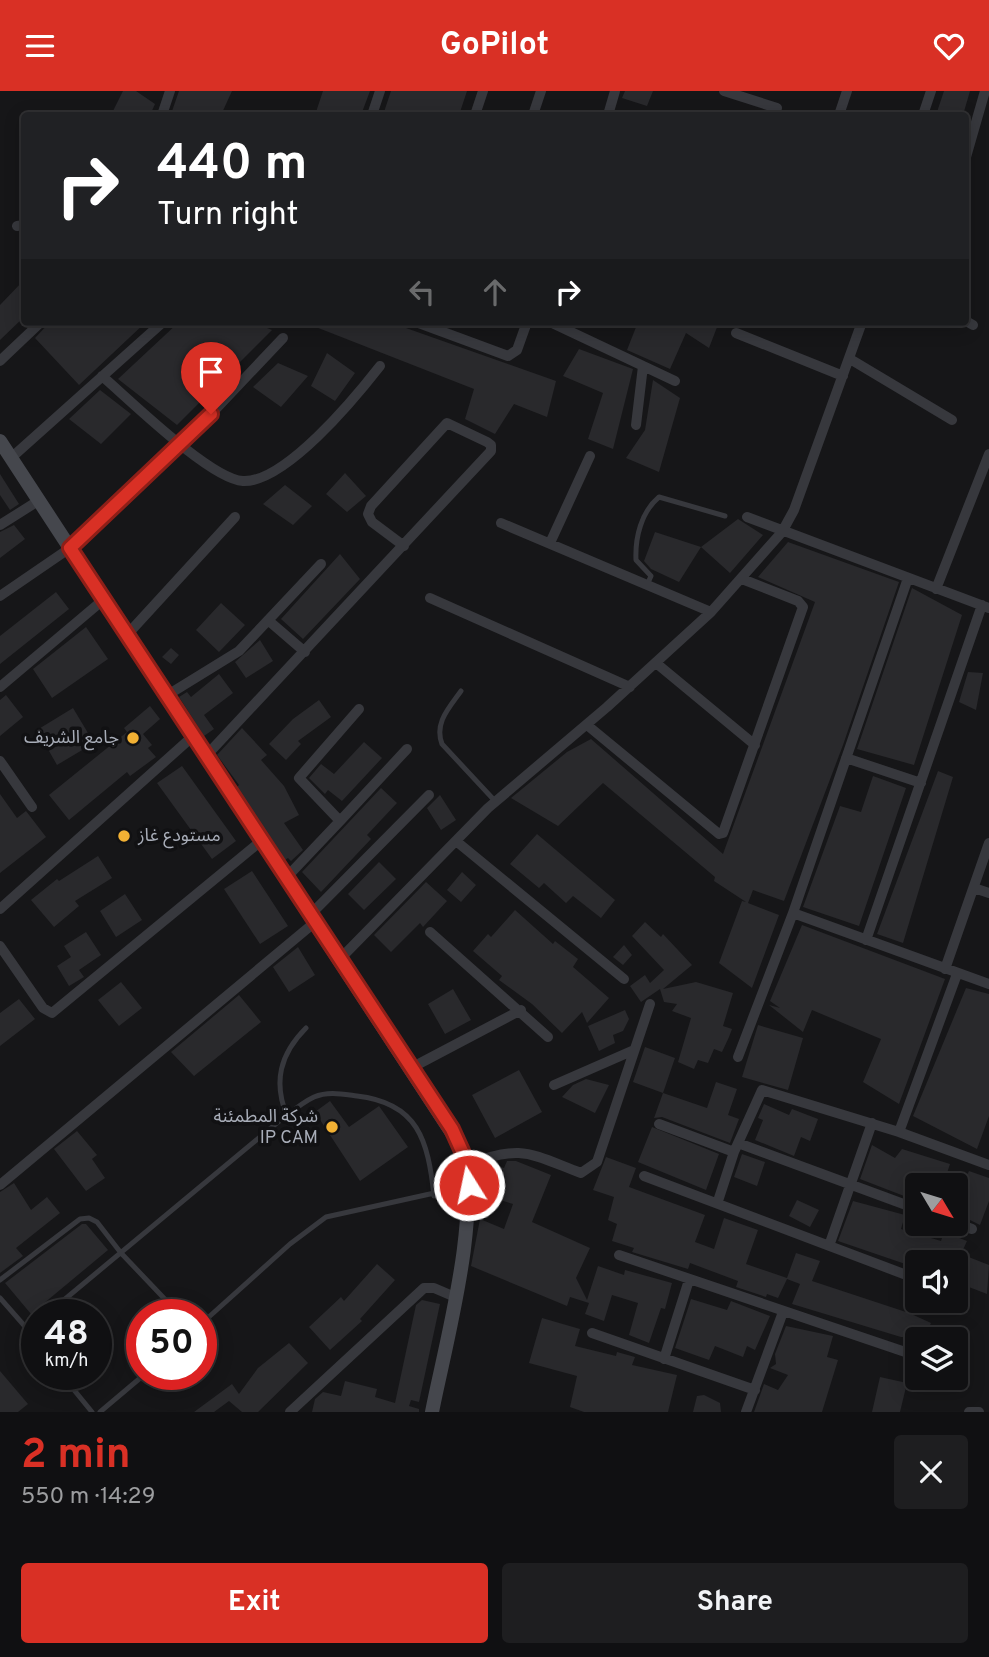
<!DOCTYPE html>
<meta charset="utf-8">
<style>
:root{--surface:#101012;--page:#1e1e20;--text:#f1f3f6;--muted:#9c9d9f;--line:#303032;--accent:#d93025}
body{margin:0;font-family:Overpass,"Noto Sans Arabic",sans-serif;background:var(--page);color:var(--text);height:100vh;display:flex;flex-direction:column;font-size:26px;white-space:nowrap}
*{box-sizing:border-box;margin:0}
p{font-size:23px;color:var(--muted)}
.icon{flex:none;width:38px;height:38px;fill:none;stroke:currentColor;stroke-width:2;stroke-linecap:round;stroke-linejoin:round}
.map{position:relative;height:1321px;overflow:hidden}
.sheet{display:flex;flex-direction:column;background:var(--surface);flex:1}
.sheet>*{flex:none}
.top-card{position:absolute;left:21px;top:21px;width:948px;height:214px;border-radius:7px;box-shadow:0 4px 18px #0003,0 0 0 2px var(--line);background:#202124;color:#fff;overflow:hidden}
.needle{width:46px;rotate:128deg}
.buttons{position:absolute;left:905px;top:1082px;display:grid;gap:14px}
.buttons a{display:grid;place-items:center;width:63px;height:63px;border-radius:7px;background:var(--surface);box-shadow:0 4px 18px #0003,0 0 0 2px var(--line);font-size:35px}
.speed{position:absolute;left:21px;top:1208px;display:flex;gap:14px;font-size:35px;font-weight:700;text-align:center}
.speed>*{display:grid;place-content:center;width:91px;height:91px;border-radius:50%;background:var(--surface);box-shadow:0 4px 18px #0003,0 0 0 2px var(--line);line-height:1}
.speed small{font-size:18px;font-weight:400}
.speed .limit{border:10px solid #d22;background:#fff;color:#111}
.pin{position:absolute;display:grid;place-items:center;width:60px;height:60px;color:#fff;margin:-72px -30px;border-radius:50% 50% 50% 0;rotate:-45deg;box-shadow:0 0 7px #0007}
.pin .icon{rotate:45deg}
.me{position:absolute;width:77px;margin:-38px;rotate:350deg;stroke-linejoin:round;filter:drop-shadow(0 0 5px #0008)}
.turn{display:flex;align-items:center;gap:24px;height:147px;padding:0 21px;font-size:32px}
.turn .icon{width:91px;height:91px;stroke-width:2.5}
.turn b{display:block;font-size:49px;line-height:60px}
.lanes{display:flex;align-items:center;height:66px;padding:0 21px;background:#0003;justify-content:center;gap:35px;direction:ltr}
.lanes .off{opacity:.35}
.round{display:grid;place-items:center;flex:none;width:74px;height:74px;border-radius:7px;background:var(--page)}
.headline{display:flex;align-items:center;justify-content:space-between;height:119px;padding:0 21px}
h1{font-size:42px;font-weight:700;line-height:52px;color:var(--accent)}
.primary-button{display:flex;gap:14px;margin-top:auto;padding:14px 21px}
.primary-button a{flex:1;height:80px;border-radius:7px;background:var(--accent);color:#fff;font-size:28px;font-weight:700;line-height:80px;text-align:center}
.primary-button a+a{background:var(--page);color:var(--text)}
header{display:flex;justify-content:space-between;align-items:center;height:91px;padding:0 21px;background:var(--accent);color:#fff;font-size:32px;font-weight:700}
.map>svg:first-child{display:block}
.building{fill:#29292c}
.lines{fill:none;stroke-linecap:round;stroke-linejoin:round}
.lane{stroke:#37383d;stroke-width:5}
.street{stroke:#37383d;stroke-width:10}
.secondary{stroke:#45474d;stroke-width:14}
.route-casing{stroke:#8d1f18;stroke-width:18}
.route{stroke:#d93025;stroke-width:12}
.poi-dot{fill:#f2b134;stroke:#111113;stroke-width:2.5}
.labels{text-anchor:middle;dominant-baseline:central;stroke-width:7;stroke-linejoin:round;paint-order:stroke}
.poi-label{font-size:18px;fill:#a8adb8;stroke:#111113;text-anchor:end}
</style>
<header><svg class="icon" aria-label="menu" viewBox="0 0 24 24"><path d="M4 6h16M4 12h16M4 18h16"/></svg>GoPilot<svg class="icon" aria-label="heart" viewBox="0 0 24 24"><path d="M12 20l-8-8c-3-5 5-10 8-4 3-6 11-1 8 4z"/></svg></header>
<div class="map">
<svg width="989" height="1321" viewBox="0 0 989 1321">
<rect width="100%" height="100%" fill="#161618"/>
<!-- building -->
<path class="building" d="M 123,0 L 136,0 L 155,13 L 150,24 L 126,24 L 113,20 Z
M 179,0 L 232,0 L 221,24 L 177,24 L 171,23 Z
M 323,0 L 370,0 L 361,24 L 315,24 Z
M 391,0 L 467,0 L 459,24 L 383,24 Z
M 625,0 L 653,0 L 647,15 L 622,7 Z
M 944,0 L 970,0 L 963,24 L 936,24 Z
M 24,189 L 24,226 L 0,249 L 0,214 Z
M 50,231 L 146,231 L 79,294 L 35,247 Z
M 179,231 L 252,231 L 272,239 L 177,334 L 118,288 Z
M 303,231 L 389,231 L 556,290 L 547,326 L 514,313 L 495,343 L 465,328 L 474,298 Z
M 638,231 L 719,231 L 709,257 L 686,242 L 670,278 L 627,259 Z
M 579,258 L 633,278 L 613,358 L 588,348 L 603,302 L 563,285 Z
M 327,262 L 355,282 L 335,310 L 311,295 Z
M 278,272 L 308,285 L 281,316 L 253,296 Z
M 653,289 L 680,307 L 659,381 L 626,367 L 645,339 Z
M 100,299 L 131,323 L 101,353 L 69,328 Z
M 345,382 L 366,405 L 347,421 L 326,403 Z
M 0,383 L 19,413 L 10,419 L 0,404 Z
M 285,394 L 312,415 L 293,434 L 263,413 Z
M 738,428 L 763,444 L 730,482 L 701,456 Z
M 14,434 L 25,448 L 0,467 L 0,441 Z
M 655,441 L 701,456 L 679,491 L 651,478 L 644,470 Z
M 788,451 L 899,491 L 843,654 L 784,810 L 753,799 L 748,812 L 779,824 L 752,897 L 719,872 L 742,810 L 746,811 L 714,790 L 715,786 L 603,692 L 558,735 L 511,707 L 567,661 L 591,648 L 723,763 L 815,511 L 758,486 Z
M 340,463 L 360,488 L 303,548 L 281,528 Z
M 912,497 L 962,524 L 914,674 L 857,658 Z
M 56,501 L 69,518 L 0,573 L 0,545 Z
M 221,512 L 245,534 L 219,561 L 196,539 Z
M 86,536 L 108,568 L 52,607 L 33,578 Z
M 260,549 L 273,570 L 246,587 L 235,571 Z
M 171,557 L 179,564 L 171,573 L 162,566 Z
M 968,581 L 983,582 L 976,619 L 959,611 Z
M 219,583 L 233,602 L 204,624 L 214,638 L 204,645 L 179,606 L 187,601 L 191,606 Z
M 6,604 L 23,626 L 0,645 L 0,609 Z
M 319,609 L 331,626 L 298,650 L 301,653 L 286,669 L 269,653 L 293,628 Z
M 150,615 L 160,628 L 143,643 L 152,654 L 148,657 L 156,666 L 130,685 L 127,681 L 69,729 L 49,704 L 127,641 L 124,637 Z
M 73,617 L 94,652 L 57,674 L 37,639 Z
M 242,637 L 267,664 L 261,669 L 284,695 L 299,724 L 284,732 L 303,759 L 291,770 L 288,767 L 285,769 L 237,696 L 239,694 L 217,664 Z
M 364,651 L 382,667 L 342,710 L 328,699 L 325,703 L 309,687 L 321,673 L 334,683 Z
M 182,675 L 236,750 L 212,768 L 157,692 Z
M 938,680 L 953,686 L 903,852 L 877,843 Z
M 873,685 L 906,697 L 859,835 L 803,816 L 840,715 L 861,721 Z
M 381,697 L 397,712 L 367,744 L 371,748 L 321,801 L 302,781 Z
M 0,703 L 17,727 L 26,720 L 46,746 L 0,782 Z
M 440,704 L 456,729 L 441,739 L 427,717 Z
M 537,743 L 615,809 L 601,827 L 573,805 L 566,812 L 544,792 L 539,797 L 510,773 Z
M 98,765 L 112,787 L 75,810 L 79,815 L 54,836 L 31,809 L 57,788 L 59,790 Z
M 379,771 L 396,788 L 364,819 L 348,803 Z
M 252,780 L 288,835 L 260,853 L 224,798 Z
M 462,781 L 476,794 L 461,811 L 447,799 Z
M 426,791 L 447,810 L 423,836 L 420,832 L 391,861 L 374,844 Z
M 125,803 L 142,829 L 116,846 L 100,820 Z
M 515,819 L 553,853 L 555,850 L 578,868 L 573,876 L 609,907 L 587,932 L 582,921 L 562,942 L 532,913 L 499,889 L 502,885 L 473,860 L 488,843 L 491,846 Z
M 645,831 L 661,846 L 663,843 L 692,874 L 663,898 L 696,891 L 733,902 L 723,935 L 732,938 L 729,946 L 722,961 L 714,958 L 708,972 L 698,969 L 694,978 L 678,971 L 691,927 L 672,920 L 677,913 L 664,911 L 660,898 L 641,911 L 630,895 L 645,884 L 650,892 L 664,879 L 632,845 Z
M 802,834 L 945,888 L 899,1013 L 863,991 L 881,948 L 812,919 L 803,941 L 769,914 L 780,917 L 770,910 Z
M 86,841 L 101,864 L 79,879 L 84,886 L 69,895 L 57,875 L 71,866 L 64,855 Z
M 624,854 L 632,864 L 623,874 L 613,866 Z
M 298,856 L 315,884 L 289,901 L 273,876 Z
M 121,891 L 142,917 L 119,935 L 98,909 Z
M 966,897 L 989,903 L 989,1025 L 977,1058 L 913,1025 Z
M 453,898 L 471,929 L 445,943 L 428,913 Z
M 239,904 L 261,931 L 194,985 L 171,961 Z
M 19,908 L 35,928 L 0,955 L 0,922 Z
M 625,919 L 629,928 L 623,940 L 613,944 L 615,952 L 599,960 L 588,935 Z
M 758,934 L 803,947 L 788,999 L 742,986 Z
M 645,956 L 675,967 L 663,1002 L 633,991 Z
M 519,979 L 542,1021 L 495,1047 L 472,1004 Z
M 586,988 L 609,994 L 595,1022 L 562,1006 L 573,994 Z
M 716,991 L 737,998 L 728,1024 L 739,1028 L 730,1052 L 662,1026 L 654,1027 L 663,1002 L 707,1017 Z
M 330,1010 L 349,1036 L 379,1015 L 408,1056 L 360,1090 L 315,1021 Z
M 764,1013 L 789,1024 L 792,1018 L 818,1028 L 810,1050 L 801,1046 L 794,1065 L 755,1049 L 763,1029 L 758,1027 Z
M 652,1036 L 719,1063 L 706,1099 L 638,1071 Z
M 77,1040 L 97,1064 L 92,1068 L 105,1087 L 86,1100 L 54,1058 Z
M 872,1054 L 895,1067 L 902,1058 L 950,1073 L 943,1094 L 917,1094 L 917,1110 L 860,1088 Z
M 742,1063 L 765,1071 L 757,1095 L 734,1086 Z
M 606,1066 L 636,1077 L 629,1096 L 705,1124 L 695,1151 L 714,1158 L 724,1127 L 758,1139 L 746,1173 L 787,1187 L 796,1162 L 820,1170 L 812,1190 L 909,1222 L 931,1232 L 929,1237 L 957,1244 L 957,1248 L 901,1246 L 802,1216 L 792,1213 L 800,1193 L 787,1188 L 778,1207 L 767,1203 L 766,1206 L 736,1196 L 738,1190 L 690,1172 L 688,1178 L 632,1161 L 634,1157 L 612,1150 L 617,1133 L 608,1129 L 614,1106 L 593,1099 Z
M 507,1070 L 516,1070 L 551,1084 L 532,1131 L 590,1157 L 576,1187 L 587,1209 L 598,1175 L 624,1184 L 625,1179 L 672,1192 L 665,1218 L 661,1217 L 649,1252 L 629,1244 L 638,1212 L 612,1204 L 604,1230 L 585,1223 L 589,1212 L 570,1206 L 567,1215 L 471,1175 L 480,1128 L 504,1138 L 513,1113 L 477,1102 L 476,1079 L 492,1073 L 504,1077 Z
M 969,1080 L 989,1087 L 989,1110 L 980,1134 L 956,1122 L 958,1104 Z
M 14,1092 L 31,1119 L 47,1106 L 60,1122 L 16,1157 L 23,1165 L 0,1182 L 0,1101 Z
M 797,1109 L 819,1119 L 810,1136 L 789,1125 Z
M 853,1110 L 905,1124 L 901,1138 L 941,1150 L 944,1141 L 967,1150 L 961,1163 L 989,1174 L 987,1203 L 956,1191 L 956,1171 L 917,1171 L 917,1177 L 838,1150 Z
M 82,1133 L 86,1133 L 108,1159 L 31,1223 L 5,1192 Z
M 377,1173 L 395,1189 L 360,1228 L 362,1230 L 330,1259 L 309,1236 L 341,1206 L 344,1210 Z
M 691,1208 L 727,1219 L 731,1210 L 770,1225 L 755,1259 L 747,1255 L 743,1266 L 715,1255 L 709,1269 L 675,1257 Z
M 422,1209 L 440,1213 L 419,1311 L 411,1309 L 409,1315 L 419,1318 L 419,1321 L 312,1321 L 315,1308 L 323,1301 L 341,1305 L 345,1290 L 377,1298 L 375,1306 L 395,1312 L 416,1214 Z
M 542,1227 L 580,1238 L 575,1255 L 616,1265 L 617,1261 L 635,1266 L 632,1274 L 677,1284 L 668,1321 L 584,1321 L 570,1316 L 577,1285 L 529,1272 Z
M 786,1235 L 833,1245 L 827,1266 L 838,1269 L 822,1321 L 754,1321 L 764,1293 L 778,1299 L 788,1284 L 770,1277 L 776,1273 L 775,1263 Z
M 289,1252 L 308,1272 L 258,1321 L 242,1321 L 229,1310 L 214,1321 L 194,1321 L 232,1293 L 239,1303 L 258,1277 Z
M 0,1280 L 28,1313 L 18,1321 L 0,1321 Z
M 880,1286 L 907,1292 L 900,1321 L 872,1321 Z
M 704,1304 L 720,1312 L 721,1321 L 693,1321 L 697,1305 Z"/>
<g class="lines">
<!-- lane -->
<path class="lane" d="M 647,494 L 651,485 L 636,469 C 635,447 641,421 659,406 L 725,425
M 461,600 C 449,617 434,632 442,653 L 495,710
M 287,1025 C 273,991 280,963 306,937
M 0,1189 L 80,1128 L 89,1127 L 97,1131 L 121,1162 L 179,1223
M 0,1207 L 29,1240
M 47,1223 L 278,1031 C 289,1023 301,1012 314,1006 C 328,1000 342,1003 357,1005 C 418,1012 428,1049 434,1105
M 37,1231 L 29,1240 L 37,1252
M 201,1233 L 290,1153 L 326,1126 L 466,1095
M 61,1283 L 92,1321
M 100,1321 L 145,1283"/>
<!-- street -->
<path class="street" d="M 724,0 L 777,17
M 162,24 L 170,0
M 372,24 L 380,0
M 475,24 L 483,0
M 533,24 L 541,0
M 608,24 L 615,0
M 839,24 L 847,0
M 923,24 L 931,0
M 966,66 L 985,0
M 17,135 L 24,134
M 966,230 L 973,234
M 416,231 L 508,265 L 517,259 L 527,231
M 550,231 L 675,290
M 736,242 L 843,285
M 850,268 L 952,329
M 0,270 L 41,231
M 102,285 C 130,309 210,388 243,390 C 285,392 355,307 380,275
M 636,334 L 643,275
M 11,367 L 163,231
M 747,426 L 989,517
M 501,432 L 711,521
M 0,434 L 38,410
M 550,452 L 590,365
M 936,498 L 989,363
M 0,505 L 70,457 L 211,323 L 283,247
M 430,507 L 630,596
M 269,530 L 305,561
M 126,545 L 235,426
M 656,572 L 755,654
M 0,596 L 103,509
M 166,605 L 239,560 L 321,473
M 587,634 L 719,743 L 723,742 L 803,516 L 798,510 L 742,488
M 205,666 L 491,360 L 491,354 L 487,351 L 447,332 L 371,415 L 368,423 L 372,431 L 404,455
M 846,667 L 921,692
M 0,670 L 32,716
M 340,730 L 407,658
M 456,750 L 624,888
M 285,788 L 340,730 L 299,687 L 359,618
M 974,797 L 989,802
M 0,818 L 192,646
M 793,822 L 989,893
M 309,825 L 429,704
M 430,841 L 548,946
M 866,849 L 982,514
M 0,855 L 43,917 L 52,922 L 261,750
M 339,869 L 488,717 L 607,616 L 711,521 L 782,441 L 794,419 L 862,231
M 945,878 L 989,752
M 738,966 L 793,822 L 908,487
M 411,977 L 521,919
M 554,994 L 634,959
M 659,1033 L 734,1061
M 899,1041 L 957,883
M 738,1052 L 917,1118
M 466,1074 C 522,1053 528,1062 581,1082 L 597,1071 L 650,913
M 644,1085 L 917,1188
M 0,1094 L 314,832
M 718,1110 L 734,1061 L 762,999 L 899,1041 L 989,1074
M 956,1132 L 972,1138
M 830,1152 L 872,1032
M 619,1164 L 917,1265
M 592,1242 L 755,1299
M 664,1268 L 689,1189
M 290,1321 L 424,1197 L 434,1197 L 455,1206
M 746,1321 L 783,1221
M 969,1321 L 979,1321"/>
<!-- secondary -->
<path class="secondary" d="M 0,350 L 461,1056 C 483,1119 445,1254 432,1321"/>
</g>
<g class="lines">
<defs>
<path id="route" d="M 211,323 L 70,457 L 452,1038 L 466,1069 L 469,1094"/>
</defs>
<!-- route casing -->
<use href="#route" class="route-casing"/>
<!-- route -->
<use href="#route" class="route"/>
</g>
<!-- markers -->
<g class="poi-dot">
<circle cx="133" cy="647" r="7"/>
<circle cx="124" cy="745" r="7"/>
<circle cx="332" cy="1036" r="7"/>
</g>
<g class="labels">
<!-- poi labels -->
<g class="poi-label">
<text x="119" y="647">جامع الشريف</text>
<text x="138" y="745" text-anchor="start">مستودع غاز</text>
<text x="318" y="1026">شركة المطمئنة<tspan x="318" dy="21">IP CAM</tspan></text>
</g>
</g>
</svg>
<div class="buttons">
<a><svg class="needle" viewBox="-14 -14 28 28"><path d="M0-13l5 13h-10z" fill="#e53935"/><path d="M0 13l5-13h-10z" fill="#9c9d9f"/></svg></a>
<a><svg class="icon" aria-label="sound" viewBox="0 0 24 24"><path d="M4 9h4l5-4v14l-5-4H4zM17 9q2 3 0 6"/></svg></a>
<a><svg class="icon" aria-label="layers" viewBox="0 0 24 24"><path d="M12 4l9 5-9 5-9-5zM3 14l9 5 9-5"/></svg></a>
</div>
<div class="speed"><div>48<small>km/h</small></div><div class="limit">50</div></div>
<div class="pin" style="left:211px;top:323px;background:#d93025"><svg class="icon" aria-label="arrive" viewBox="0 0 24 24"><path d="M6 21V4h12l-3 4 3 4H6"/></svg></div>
<svg class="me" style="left:469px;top:1094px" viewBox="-20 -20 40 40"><circle r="17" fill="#d93025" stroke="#fff" stroke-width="3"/><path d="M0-11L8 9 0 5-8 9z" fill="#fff"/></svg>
<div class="top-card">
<div class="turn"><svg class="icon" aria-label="right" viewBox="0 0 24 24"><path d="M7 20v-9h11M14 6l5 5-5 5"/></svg><div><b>440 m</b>Turn right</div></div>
<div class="lanes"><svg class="icon off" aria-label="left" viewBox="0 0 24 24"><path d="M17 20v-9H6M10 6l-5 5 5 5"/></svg><svg class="icon off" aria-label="ahead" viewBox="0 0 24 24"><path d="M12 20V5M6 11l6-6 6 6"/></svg><svg class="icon" aria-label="right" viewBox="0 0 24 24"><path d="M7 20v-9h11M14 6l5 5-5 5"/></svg></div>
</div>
</div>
<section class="sheet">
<div class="headline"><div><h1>2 min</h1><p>550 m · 14:29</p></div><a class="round"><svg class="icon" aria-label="close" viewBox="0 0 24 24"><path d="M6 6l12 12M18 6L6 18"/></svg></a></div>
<div class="primary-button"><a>Exit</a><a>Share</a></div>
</section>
